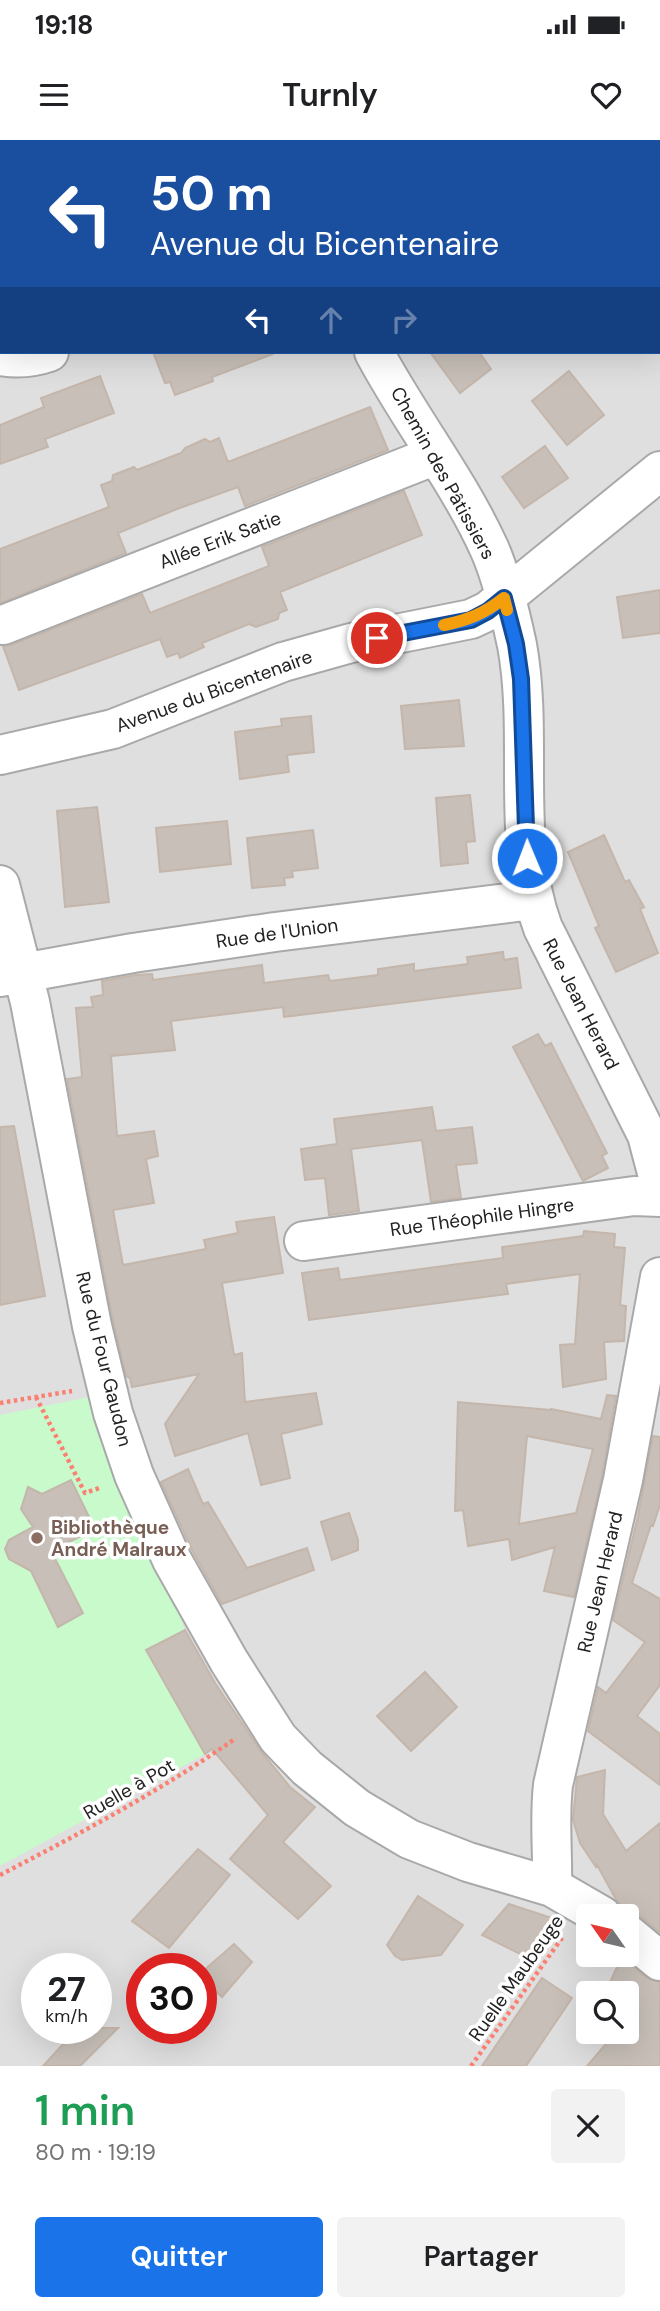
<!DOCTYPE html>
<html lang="fr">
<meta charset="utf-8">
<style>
:root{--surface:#fff;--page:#f2f2f2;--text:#202124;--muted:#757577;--accent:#1a73e8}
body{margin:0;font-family:"DM Sans",sans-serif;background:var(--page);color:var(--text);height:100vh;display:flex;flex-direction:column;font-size:26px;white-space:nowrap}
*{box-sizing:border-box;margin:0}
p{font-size:23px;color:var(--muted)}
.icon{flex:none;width:38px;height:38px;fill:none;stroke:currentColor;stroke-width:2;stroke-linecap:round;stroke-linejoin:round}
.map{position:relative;height:1926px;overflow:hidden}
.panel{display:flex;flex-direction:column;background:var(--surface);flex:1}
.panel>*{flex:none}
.guide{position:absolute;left:0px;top:0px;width:662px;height:214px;box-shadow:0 7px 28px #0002;background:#1a4fa0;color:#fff;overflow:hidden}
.needle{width:46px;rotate:304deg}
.buttons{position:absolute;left:576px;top:1764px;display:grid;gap:14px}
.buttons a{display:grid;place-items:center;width:63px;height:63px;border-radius:7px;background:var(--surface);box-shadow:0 7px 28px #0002;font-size:35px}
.speed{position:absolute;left:21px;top:1813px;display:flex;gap:14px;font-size:35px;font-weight:700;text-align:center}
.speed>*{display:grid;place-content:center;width:91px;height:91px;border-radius:50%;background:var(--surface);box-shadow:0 7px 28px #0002;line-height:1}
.speed small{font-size:18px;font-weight:400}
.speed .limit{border:10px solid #d22;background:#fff;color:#111}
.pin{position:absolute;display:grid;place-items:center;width:60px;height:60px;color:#fff;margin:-30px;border:4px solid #fff;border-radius:50%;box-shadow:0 2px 7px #0007}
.me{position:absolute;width:77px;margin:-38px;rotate:359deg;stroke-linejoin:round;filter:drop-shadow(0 0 5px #0008)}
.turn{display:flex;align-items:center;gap:24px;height:147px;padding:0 35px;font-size:32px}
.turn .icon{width:91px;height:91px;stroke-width:2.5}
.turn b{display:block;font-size:49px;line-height:60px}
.lanes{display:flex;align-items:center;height:66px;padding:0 35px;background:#0003;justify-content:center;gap:35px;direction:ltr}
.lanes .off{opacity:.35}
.round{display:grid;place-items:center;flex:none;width:74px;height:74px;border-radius:7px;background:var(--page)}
.summary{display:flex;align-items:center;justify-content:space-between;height:119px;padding:0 35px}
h1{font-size:42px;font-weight:600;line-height:52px;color:#1e9e55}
.cta{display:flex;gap:14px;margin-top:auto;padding:14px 35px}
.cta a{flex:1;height:80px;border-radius:7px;background:var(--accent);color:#fff;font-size:28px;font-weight:600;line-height:80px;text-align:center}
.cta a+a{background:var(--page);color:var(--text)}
.status{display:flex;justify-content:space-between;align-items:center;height:49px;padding:0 35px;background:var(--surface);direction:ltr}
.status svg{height:19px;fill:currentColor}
header{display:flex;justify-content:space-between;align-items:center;height:91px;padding:0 35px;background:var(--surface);font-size:32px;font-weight:600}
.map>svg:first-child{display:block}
.residential{fill:#e0dfdf;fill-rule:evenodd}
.park{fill:#c8facc}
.building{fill:#c7bfb8;stroke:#c4b6ab;stroke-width:2;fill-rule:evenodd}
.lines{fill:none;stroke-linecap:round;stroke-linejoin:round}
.minor-casing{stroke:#a9a9a9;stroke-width:42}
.path{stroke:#fa8072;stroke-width:4.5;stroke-dasharray:3.5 3.5;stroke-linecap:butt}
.minor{stroke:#fff;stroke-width:38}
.route-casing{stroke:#114b97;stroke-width:18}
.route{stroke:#1a73e8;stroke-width:12}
.slow{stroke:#f59e0b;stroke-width:12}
.education-dot{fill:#8d6e63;stroke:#fff;stroke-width:2.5}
.labels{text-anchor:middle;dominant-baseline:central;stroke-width:7;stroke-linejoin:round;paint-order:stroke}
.street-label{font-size:19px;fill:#222;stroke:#fff}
.education-label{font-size:19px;font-weight:bold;fill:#785e54;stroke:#fff;text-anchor:start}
</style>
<div class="status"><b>19:18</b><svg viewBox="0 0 49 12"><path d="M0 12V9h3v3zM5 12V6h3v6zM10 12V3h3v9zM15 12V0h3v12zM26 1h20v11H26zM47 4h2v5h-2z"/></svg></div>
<header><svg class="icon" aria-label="menu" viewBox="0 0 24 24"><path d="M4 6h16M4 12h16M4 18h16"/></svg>Turnly<svg class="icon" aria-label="heart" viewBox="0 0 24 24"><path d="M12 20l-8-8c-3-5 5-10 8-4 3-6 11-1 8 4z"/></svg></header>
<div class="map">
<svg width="660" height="1926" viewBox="0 0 660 1926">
<rect width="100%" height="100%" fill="#f2efe9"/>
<!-- residential -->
<path class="residential" d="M 0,0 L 660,0 L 660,1926 L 0,1926 ZM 2,2 L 660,2 L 660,212 L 2,212 ZM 588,1776 L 626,1776 L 626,1815 L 588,1815 ZM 37,1829 L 96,1829 L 96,1888 L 37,1888 ZM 142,1829 L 201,1829 L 201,1888 L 142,1888 ZM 588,1853 L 626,1853 L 626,1892 L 588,1892 Z"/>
<!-- park -->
<path class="park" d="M 94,1256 L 185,1490 L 147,1511 L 205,1614 L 0,1726 L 0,1275 Z"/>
<!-- building -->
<path class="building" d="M 153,212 L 272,212 L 273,214 L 212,237 L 213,241 L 175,255 L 170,242 L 165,243 Z
M 430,212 L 479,212 L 491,229 L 460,253 Z
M 569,231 L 604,275 L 567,305 L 532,261 Z
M 100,236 L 114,273 L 45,299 L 48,307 L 0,324 L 0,285 L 44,267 L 41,258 Z
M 370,267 L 388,310 L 245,366 L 238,347 L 177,369 L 118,393 L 126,413 L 0,463 L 0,409 L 109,367 L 101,345 L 112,341 L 113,335 L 134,327 L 137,330 L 181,313 L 185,308 L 205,299 L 210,302 L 219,298 L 228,322 Z
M 545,306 L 568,338 L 524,368 L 502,337 Z
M 404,351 L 422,395 L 280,452 L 287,470 L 279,473 L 278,479 L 256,487 L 249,484 L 234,490 L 202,503 L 204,507 L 180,518 L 178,513 L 167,517 L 160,499 L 19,550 L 3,506 L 11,505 L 142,454 L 150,473 L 269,426 L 262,407 Z
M 660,450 L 660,493 L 623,498 L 617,457 Z
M 459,560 L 464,606 L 405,609 L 401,566 Z
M 311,576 L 314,612 L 287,615 L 289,632 L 240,639 L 235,592 L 282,586 L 281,579 Z
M 470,655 L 475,701 L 466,702 L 468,723 L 441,726 L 436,658 Z
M 97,667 L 109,762 L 65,767 L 57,671 Z
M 227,681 L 231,724 L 160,732 L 156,688 Z
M 313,690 L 318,728 L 292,731 L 293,737 L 284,738 L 285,745 L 252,748 L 247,698 Z
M 604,695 L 625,742 L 629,740 L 644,767 L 640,769 L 658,813 L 616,832 L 595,788 L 599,786 L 568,712 Z
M 503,812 L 504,820 L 517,818 L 521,848 L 284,877 L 283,867 L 171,881 L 175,910 L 111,916 L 117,996 L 154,991 L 158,1016 L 146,1019 L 154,1063 L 113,1070 L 123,1125 L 206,1109 L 204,1100 L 238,1093 L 236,1082 L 274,1077 L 283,1133 L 222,1143 L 234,1215 L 242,1213 L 245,1262 L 316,1253 L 322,1284 L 281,1294 L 290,1338 L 261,1345 L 248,1293 L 175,1316 L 165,1284 L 199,1234 L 132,1247 L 130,1238 L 126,1236 L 113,1181 L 67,939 L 82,937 L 76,868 L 93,867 L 91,857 L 103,855 L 102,841 L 136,835 L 152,834 L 153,840 L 262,825 L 264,843 L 328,835 L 330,841 L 378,835 L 378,829 L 414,824 L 414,831 L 468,824 L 467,817 Z
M 538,894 L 545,906 L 551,903 L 607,1013 L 602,1016 L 608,1028 L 583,1041 L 513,907 Z
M 432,967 L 436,991 L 472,987 L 477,1023 L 456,1025 L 461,1058 L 431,1062 L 422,1000 L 351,1009 L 359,1071 L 329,1075 L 325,1038 L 305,1040 L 301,1009 L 337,1004 L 334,979 Z
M 14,986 L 45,1156 L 0,1165 L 0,987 Z
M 584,1091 L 615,1094 L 614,1107 L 625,1108 L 620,1165 L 626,1166 L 624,1201 L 604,1202 L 606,1239 L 563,1247 L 560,1205 L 575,1204 L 580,1134 L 506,1144 L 508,1154 L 309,1180 L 302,1133 L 338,1128 L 340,1140 L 503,1118 L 502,1107 L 583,1096 Z
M 607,1255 L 616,1256 L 602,1336 L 574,1457 L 544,1451 L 555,1407 L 512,1420 L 509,1399 L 468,1406 L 463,1370 L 455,1371 L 458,1262 L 551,1270 L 551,1269 L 601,1279 ZM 527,1296 L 593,1309 L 576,1373 L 519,1384 Z
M 653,1296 L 660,1297 L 660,1365 L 653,1386 L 651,1385 L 632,1443 L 660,1459 L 660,1545 L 637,1576 L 660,1594 L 660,1645 L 588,1591 L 598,1547 L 606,1553 L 645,1502 L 613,1480 L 638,1376 Z
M 188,1329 L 203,1364 L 208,1362 L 247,1428 L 307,1408 L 314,1430 L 222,1464 L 192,1410 L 161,1342 Z
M 71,1340 L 95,1389 L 51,1411 L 83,1473 L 58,1487 L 31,1431 L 9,1419 L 5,1409 L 9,1400 L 33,1387 L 21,1369 L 28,1347 L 42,1354 Z
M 349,1373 L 358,1400 L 358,1410 L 332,1420 L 321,1382 Z
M 185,1490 L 215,1543 L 260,1610 L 290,1647 L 315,1667 L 283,1702 L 331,1746 L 298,1779 L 230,1719 L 268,1675 L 212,1609 L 205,1614 L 146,1510 Z
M 425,1532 L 457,1567 L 411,1611 L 377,1576 Z
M 605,1630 L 603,1674 L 626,1711 L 660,1683 L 660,1793 L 640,1776 L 628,1771 L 617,1761 L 597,1725 L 596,1727 L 580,1703 L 573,1680 L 577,1637 Z
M 198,1709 L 230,1735 L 169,1808 L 132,1781 Z
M 418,1756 L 463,1785 L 441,1815 L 402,1820 L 395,1816 L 387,1805 Z
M 509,1764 L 561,1781 L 536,1822 L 482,1795 Z
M 234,1804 L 252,1822 L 222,1857 L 201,1838 L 201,1833 Z
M 626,1821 L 647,1838 L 660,1842 L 660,1926 L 587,1926 L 616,1892 L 626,1892 L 626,1879 L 637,1866 L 626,1860 L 626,1853 L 615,1853 L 607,1849 L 616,1829 Z
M 542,1838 L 572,1858 L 526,1926 L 482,1926 Z
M 51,1888 L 118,1888 L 80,1926 L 43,1926 L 65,1902 Z"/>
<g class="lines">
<defs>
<path id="minor" d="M 268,0 L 269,2
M 374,212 C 409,278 458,340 489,408 C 501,434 511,477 517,505 C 534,597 510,700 543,788 L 647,995 L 660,1044
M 0,216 C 18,219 32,218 49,212
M 3,485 L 436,315
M 0,615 L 113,589 L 283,522 L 351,503 L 471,479 L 488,471 L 660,331
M 0,745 L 30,862 L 92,1186 L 113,1273 L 134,1335 L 172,1420 L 229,1521 L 278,1598 L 307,1628 L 357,1668 L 409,1699 L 468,1722 L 552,1747 L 602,1776
M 0,837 L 133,813 L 275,792 L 532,760
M 304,1101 L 634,1056 L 660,1057
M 552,1747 C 553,1712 549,1679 553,1645 L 623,1340 L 660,1137
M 626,1793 L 660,1821"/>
</defs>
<!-- minor casing -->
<use href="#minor" class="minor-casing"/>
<!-- path -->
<path class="path" d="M 36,1257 L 85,1353 L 102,1347
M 0,1263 L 72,1251
M 0,1735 C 81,1693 162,1650 236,1598
M 471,1926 L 564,1795"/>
<!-- minor -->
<use href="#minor" class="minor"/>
</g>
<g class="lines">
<defs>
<path id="route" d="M 377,498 L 471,480 L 488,471 L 504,458 L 516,504 L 521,539 L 527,718"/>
</defs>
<!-- route casing -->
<use href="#route" class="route-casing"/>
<!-- route -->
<use href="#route" class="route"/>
<!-- slow -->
<path class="slow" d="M 444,485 C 469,480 485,473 504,458 L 507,470"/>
</g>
<!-- markers -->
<circle class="education-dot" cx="37" cy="1398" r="7"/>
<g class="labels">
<!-- street labels -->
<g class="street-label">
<text transform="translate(443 333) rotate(61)">Chemin des Pâtissiers</text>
<text transform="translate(220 400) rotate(-21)">Allée Erik Satie</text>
<text transform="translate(214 551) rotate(-20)">Avenue du Bicentenaire</text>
<text transform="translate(277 793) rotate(-8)">Rue de l'Union</text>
<text transform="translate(581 864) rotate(63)">Rue Jean Herard</text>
<text transform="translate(482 1077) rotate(-8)">Rue Théophile Hingre</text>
<text transform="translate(104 1219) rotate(76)">Rue du Four Gaudon</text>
<text transform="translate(600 1442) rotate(-77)">Rue Jean Herard</text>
<text transform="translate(129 1649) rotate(-30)">Ruelle à Pot</text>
<text transform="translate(516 1838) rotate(-55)">Ruelle Maubeuge</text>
</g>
<!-- education labels -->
<g class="education-label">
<text x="51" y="1387">Bibliothèque<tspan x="51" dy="22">André Malraux</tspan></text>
</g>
</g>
</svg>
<div class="buttons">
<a><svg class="needle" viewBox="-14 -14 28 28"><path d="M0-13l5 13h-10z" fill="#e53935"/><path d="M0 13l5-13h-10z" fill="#757577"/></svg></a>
<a><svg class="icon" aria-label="search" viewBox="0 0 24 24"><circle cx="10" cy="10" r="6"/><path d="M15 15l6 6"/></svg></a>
</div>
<div class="speed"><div>27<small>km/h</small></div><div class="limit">30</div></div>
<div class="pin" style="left:377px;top:498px;background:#d93025"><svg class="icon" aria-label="arrive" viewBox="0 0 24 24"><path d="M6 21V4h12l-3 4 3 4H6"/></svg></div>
<svg class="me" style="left:527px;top:718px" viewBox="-20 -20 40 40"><circle r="17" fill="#1a73e8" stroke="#fff" stroke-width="3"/><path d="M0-11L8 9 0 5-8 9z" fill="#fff"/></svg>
<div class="guide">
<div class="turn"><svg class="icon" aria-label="left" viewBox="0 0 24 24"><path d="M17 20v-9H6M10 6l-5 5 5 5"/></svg><div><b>50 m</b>Avenue du Bicentenaire</div></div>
<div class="lanes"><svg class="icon" aria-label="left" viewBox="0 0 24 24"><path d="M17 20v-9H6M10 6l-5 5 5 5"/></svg><svg class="icon off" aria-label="ahead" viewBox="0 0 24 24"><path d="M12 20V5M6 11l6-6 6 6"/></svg><svg class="icon off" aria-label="right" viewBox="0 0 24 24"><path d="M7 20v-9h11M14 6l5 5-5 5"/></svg></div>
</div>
</div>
<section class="panel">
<div class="summary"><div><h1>1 min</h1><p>80 m · 19:19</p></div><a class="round"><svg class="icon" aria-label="close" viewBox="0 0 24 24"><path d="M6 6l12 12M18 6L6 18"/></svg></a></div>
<div class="cta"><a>Quitter</a><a>Partager</a></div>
</section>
